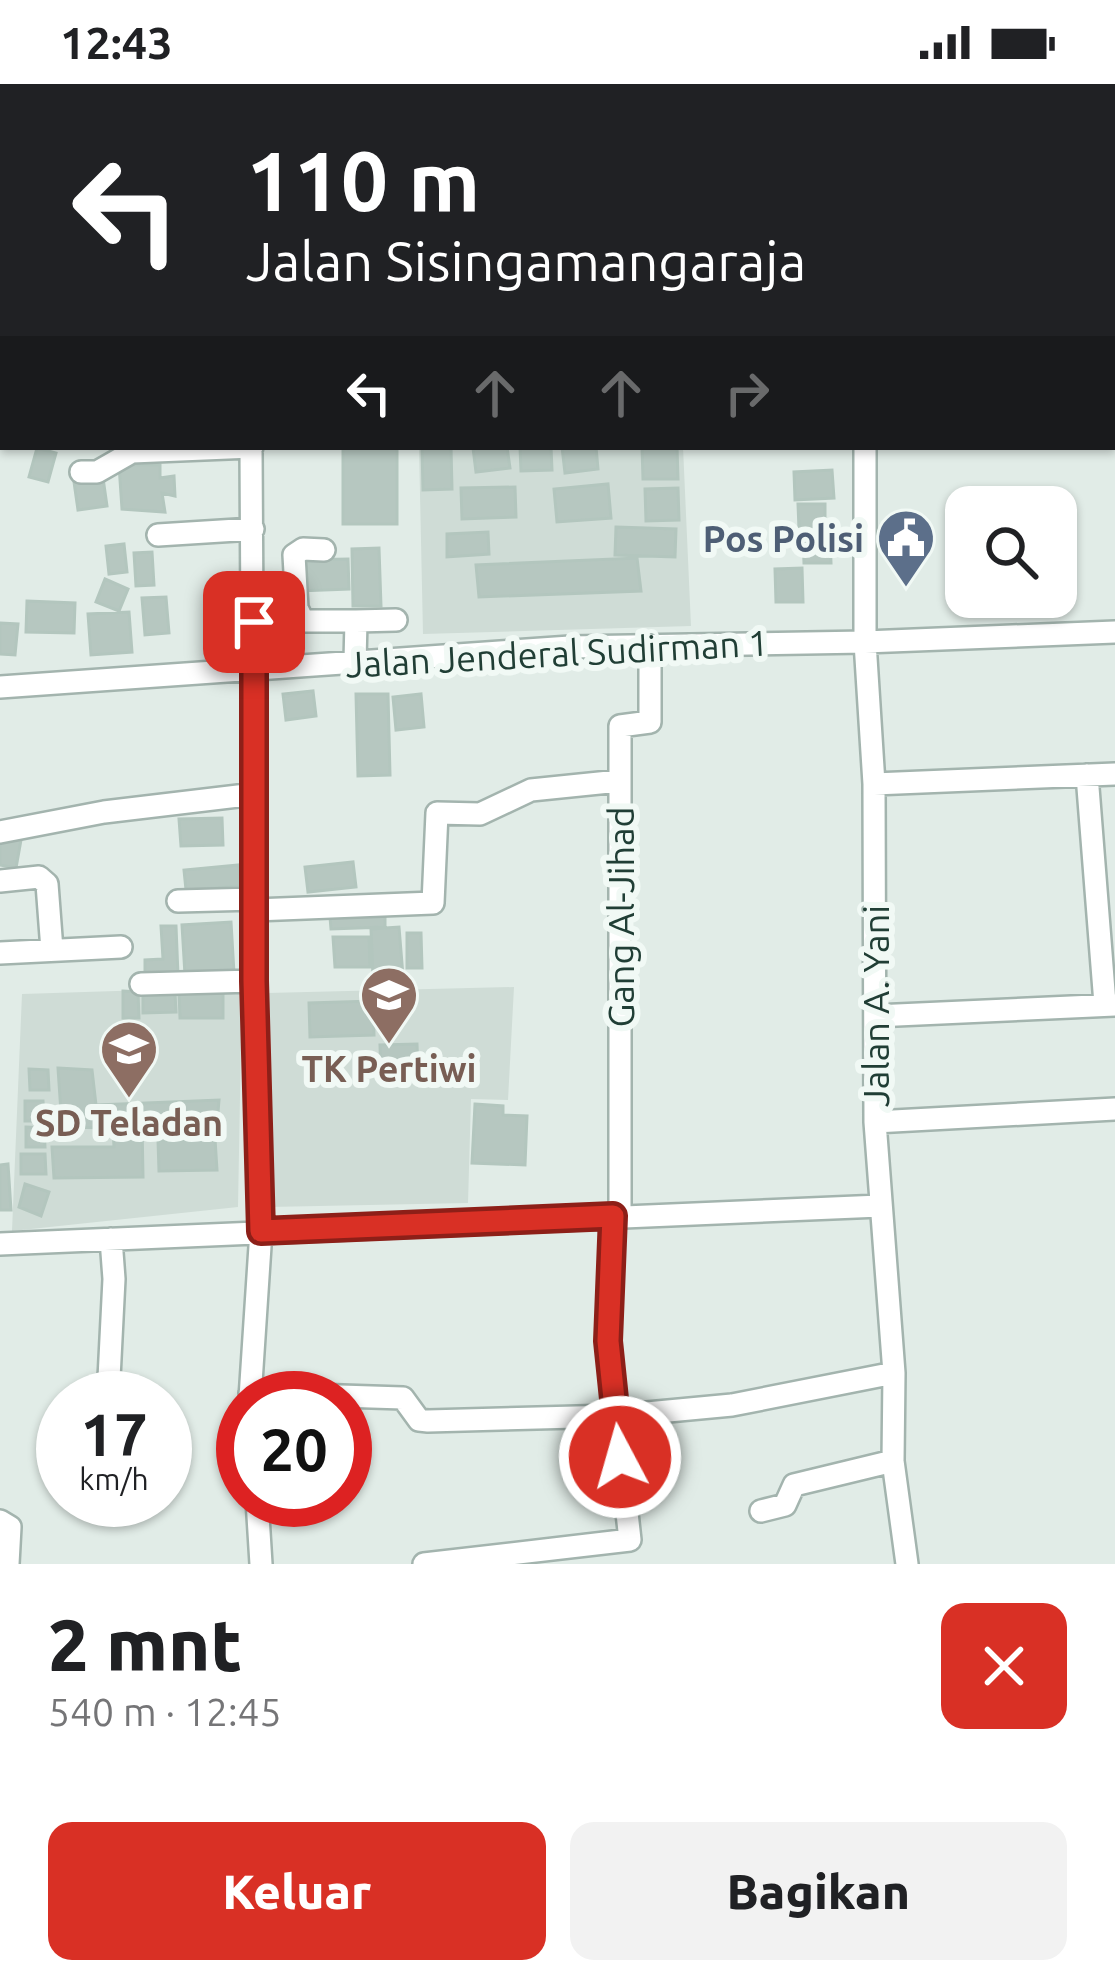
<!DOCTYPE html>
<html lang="id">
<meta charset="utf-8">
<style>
:root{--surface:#fff;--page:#f2f2f2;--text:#202124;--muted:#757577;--accent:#d93025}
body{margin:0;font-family:Ubuntu,sans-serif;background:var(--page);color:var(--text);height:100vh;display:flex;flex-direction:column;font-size:45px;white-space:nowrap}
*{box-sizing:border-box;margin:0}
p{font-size:39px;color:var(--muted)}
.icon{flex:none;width:66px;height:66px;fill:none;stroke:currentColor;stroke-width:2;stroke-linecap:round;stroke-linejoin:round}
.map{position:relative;height:1480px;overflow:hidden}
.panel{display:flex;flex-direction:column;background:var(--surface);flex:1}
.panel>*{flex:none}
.guide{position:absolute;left:0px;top:0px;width:1116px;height:366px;box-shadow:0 3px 9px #0004;background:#202124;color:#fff;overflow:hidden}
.tools{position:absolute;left:945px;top:402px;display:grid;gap:24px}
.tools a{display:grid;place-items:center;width:132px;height:132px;border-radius:24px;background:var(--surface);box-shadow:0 3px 9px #0004;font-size:60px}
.speed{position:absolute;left:36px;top:1287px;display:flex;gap:24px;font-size:60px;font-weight:700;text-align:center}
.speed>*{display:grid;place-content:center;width:156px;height:156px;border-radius:50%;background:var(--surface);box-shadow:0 3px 9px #0004;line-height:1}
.speed small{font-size:30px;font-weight:400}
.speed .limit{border:18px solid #d22;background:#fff;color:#111}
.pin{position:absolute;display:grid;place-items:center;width:102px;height:102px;color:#fff;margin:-51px;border-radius:24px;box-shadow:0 6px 18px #0006}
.me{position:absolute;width:132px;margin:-66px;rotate:354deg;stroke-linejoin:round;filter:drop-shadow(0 0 9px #0008)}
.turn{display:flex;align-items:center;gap:42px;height:252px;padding:0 48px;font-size:54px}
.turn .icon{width:156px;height:156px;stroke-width:2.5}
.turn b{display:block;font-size:84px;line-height:102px}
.lanes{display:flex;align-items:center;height:114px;padding:0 48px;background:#0003;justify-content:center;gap:60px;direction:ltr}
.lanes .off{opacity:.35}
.round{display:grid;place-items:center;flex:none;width:126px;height:126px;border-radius:24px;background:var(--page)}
.summary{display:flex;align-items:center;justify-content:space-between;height:204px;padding:0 48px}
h1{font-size:72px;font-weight:800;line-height:90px}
.button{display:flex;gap:24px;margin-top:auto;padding:24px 48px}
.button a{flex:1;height:138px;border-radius:24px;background:var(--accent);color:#fff;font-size:48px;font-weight:800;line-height:138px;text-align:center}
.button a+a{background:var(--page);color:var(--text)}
.status{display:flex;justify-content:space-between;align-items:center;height:84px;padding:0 60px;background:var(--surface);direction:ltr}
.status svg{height:33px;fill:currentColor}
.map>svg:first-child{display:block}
.built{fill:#cfdcd6}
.building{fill:#b6c7c0;stroke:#b3c6be;stroke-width:3}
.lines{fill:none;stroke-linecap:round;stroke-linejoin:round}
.minor-casing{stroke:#a3b4ae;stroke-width:26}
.path{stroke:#7fb2a1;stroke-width:3;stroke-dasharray:6 9;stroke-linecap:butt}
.minor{stroke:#fff;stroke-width:21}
.route-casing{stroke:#8d1f18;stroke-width:30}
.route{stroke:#d93025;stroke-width:21}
.labels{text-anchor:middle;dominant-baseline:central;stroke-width:12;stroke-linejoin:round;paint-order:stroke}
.service-label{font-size:36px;font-weight:bold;fill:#4e5e75;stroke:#f1f9f5;text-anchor:end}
.street-label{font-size:36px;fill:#203e35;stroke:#f1f9f5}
.education-label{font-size:36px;font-weight:bold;fill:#785e54;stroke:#f1f9f5}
</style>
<div class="status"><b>12:43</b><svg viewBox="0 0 49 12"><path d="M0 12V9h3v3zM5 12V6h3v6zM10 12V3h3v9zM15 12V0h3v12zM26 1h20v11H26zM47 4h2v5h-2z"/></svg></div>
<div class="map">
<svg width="1115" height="1480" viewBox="0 0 1115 1480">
<rect width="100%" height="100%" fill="#e1ece7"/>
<!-- built -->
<path class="built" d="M 419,363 L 683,363 L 691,542 L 423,550 Z
M 242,903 L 238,1123 L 12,1147 L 22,910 Z
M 514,903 L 508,1016 L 471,1015 L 468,1119 L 269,1123 L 267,909 Z"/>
<!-- building -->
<path class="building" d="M 343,363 L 397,363 L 397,440 L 343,440 Z
M 422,363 L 451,363 L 452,405 L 423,406 Z
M 507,363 L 510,384 L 476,388 L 473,364 Z
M 520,363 L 551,363 L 552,386 L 521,387 Z
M 562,363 L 596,363 L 598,385 L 565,389 Z
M 642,363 L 677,363 L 678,395 L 643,395 Z
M 37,364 L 56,369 L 48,398 L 29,393 Z
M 119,381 L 160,381 L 160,394 L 174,392 L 175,412 L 162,409 L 165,428 L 122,425 Z
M 832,386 L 834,414 L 795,416 L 794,388 Z
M 103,394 L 107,422 L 78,426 L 74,398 Z
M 608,400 L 611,434 L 557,438 L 554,405 Z
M 515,403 L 516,433 L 462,435 L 461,404 Z
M 678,404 L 679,436 L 646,437 L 645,405 Z
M 798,420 L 825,420 L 825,444 L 799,445 Z
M 616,443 L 676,445 L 675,473 L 615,471 Z
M 488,448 L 489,470 L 447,473 L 447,450 Z
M 830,450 L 831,479 L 804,479 L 803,451 Z
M 124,460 L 127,488 L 109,490 L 106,462 Z
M 379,464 L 381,522 L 353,522 L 352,465 Z
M 152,468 L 154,501 L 136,502 L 134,469 Z
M 637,474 L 641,507 L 479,513 L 476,481 Z
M 348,475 L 349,505 L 299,507 L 298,476 Z
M 802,484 L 803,518 L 776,518 L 775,485 Z
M 105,495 L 128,505 L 119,527 L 96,518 Z
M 166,513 L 169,549 L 145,551 L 142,514 Z
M 27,517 L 75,519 L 74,549 L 26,548 Z
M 129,528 L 132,568 L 91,571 L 88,530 Z
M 0,539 L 18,540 L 15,571 L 0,570 Z
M 313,607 L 316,632 L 286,636 L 283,610 Z
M 356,610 L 388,610 L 390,691 L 358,692 Z
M 421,610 L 424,643 L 396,646 L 393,613 Z
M 222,734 L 223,761 L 181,762 L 179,735 Z
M 0,752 L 21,756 L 16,784 L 0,781 Z
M 353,778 L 356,803 L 308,808 L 305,783 Z
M 239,781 L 241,802 L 186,806 L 184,786 Z
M 385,831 L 385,843 L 331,845 L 330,833 Z
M 231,838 L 234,889 L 185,891 L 182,841 Z
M 161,842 L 176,842 L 178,891 L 145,892 L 145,876 L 163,875 Z
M 399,843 L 403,892 L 373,892 L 371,845 Z
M 407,849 L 421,849 L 422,884 L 407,884 Z
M 333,853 L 369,853 L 370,883 L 335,883 Z
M 123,907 L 138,908 L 139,934 L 123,934 Z
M 179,907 L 223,907 L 223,934 L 180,934 Z
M 143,908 L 175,909 L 176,928 L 143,929 Z
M 373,917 L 374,951 L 310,953 L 309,919 Z
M 417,960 L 418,991 L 381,992 L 380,961 Z
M 58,984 L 92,986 L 96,1021 L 219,1016 L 217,1040 L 142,1040 L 143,1093 L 54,1094 L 52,1063 L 114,1063 L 113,1044 L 62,1043 Z
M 29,985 L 48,986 L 49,1006 L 30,1006 Z
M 25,1017 L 43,1017 L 44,1037 L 25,1037 Z
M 475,1020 L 503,1022 L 503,1031 L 527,1032 L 525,1081 L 472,1079 Z
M 26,1043 L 44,1044 L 45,1063 L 26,1063 Z
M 215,1055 L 217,1086 L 159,1087 L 158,1056 Z
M 21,1070 L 45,1070 L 46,1090 L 21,1090 Z
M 8,1080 L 11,1126 L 0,1126 L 0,1081 Z
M 25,1100 L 49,1108 L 41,1132 L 19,1123 Z"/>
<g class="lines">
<defs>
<path id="minor" d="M 255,0 L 255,3
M 607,3 L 607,0
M 861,3 L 861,0
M 999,3 L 1000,0
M 0,49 L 3,49
M 1113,63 L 1115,63
M 1113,187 L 1115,187
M 0,236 L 3,236
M 865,363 L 865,558 L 874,700 L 875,1038 L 894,1289 L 893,1377 L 907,1480
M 81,388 L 97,388 L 132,368 L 252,363
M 158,451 L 253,445
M 324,466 L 303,465 L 294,471 L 297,524 L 303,537 L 356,537 L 355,577
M 356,537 L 396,536
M 0,603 L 570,563 L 865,558 L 1115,548
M 1087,691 L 1105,920
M 874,700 L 1115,690
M 0,748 L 104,728 L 255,710
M 0,797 L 39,793 L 47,800 L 52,866
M 178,817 L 255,815
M 255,826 L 433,819 L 437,729 L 480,730 L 531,706 L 619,697
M 0,869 L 121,863
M 141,900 L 254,897
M 875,932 L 1115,921
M 875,1038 L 1115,1025
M 620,1131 L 620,642 L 650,638 L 650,561
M 0,1160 L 880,1122
M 250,1309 L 403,1314 L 419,1336 L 428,1337 L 615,1332 L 732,1321 L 894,1289
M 108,1314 L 114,1195 L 111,1155
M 250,1314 L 261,1147 L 254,897 L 251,363
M 257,1416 L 261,1480
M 761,1427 L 785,1421 L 794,1401 L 893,1377
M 0,1437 L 10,1443 L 8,1480
M 424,1480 L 630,1456 L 608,1257 L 613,1132"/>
</defs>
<!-- minor casing -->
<use href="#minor" class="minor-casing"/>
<!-- path -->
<path class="path" d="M 722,3 L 722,0"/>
<!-- minor -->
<use href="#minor" class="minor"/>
</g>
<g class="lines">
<defs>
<path id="route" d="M 254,538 L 254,897 L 261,1147 L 613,1132 L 608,1257 L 620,1373"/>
</defs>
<!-- route casing -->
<use href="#route" class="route-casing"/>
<!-- route -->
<use href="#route" class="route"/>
</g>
<!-- icons -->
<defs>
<symbol id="civic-pin" viewBox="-11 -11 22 30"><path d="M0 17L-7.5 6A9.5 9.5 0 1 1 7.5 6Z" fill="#5c6f8a" stroke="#f1f9f5"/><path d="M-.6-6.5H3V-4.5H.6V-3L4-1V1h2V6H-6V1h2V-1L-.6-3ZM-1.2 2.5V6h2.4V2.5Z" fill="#fff"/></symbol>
<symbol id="school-pin" viewBox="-11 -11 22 30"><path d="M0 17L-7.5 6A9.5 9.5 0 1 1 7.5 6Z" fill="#8d6e63" stroke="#f1f9f5"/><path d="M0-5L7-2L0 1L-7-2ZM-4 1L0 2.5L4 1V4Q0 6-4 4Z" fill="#fff"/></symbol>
</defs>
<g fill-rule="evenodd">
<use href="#civic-pin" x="873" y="421" width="66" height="90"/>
<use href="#school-pin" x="356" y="878" width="66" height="90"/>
<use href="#school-pin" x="96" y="932" width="66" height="90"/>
</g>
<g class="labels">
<!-- service labels -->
<g class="service-label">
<text x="864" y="454">Pos Polisi</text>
</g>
<!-- street labels -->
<g class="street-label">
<text transform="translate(557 569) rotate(-3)">Jalan Jenderal Sudirman 1</text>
<text transform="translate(620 833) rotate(-90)">Gang Al-Jihad</text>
<text transform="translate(875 922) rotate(-90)">Jalan A. Yani</text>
</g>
<!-- education labels -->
<g class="education-label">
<text x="389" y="984">TK Pertiwi</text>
<text x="129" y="1038">SD Teladan</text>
</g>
</g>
</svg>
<div class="tools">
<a><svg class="icon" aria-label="search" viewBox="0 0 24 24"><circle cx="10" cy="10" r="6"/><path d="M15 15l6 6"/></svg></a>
</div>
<div class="speed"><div>17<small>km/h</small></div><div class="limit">20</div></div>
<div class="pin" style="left:254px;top:538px;background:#d93025"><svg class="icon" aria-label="arrive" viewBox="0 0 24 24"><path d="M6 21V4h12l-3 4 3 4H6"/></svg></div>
<svg class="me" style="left:620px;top:1373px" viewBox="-20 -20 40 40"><circle r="17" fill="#d93025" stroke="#fff" stroke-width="3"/><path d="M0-11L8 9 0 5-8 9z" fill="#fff"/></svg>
<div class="guide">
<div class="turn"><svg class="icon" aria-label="left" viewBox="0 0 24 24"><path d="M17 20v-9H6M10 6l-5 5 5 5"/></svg><div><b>110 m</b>Jalan Sisingamangaraja</div></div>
<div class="lanes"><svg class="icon" aria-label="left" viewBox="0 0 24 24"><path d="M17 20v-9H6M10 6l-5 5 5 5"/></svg><svg class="icon off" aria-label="ahead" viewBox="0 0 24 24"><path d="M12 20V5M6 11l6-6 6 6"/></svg><svg class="icon off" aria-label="ahead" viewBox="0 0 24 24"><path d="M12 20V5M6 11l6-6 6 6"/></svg><svg class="icon off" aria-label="right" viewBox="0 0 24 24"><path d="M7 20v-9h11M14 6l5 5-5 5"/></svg></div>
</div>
</div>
<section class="panel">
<div class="summary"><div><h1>2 mnt</h1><p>540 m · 12:45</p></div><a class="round" style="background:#d93025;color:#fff"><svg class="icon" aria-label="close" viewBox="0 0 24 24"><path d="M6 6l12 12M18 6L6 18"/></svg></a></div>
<div class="button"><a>Keluar</a><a>Bagikan</a></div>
</section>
